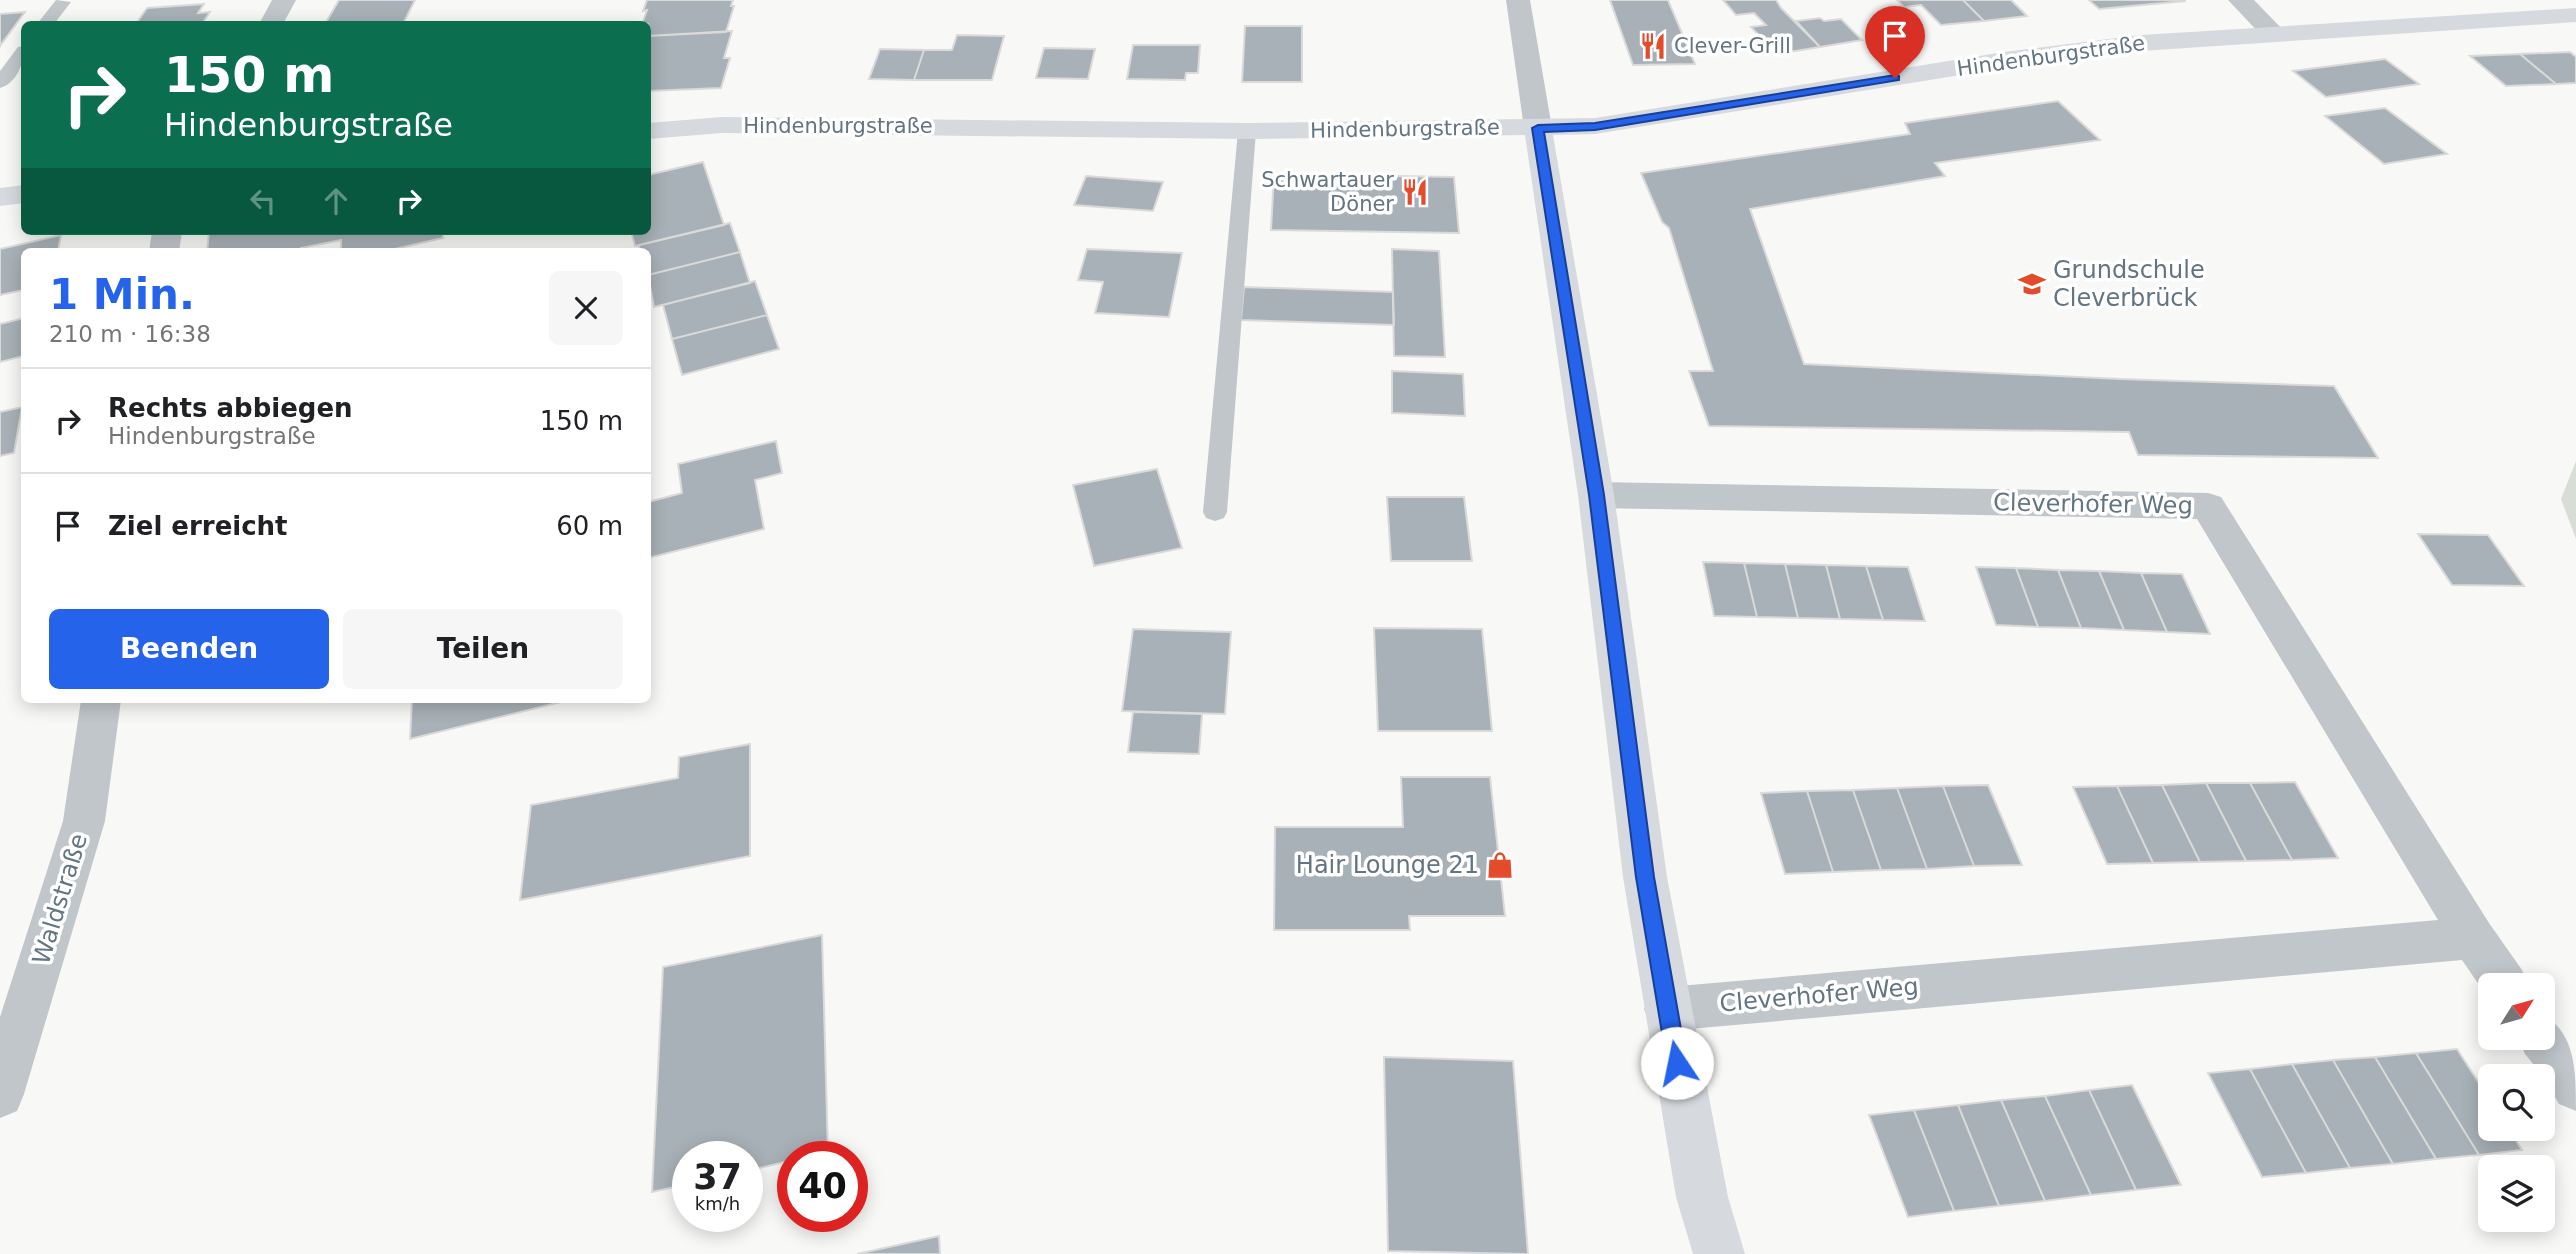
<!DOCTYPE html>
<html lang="de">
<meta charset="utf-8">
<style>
:root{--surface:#fff;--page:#f6f6f6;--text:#202124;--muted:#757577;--line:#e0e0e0;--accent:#2563eb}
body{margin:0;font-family:"DejaVu Sans",sans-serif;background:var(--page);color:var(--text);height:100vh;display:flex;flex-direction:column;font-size:26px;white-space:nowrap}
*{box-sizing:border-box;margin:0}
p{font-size:23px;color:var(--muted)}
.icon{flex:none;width:38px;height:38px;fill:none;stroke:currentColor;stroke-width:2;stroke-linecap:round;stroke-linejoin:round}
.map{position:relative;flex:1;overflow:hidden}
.drawer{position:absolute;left:21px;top:248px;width:630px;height:455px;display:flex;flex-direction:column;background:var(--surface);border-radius:10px;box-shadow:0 4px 18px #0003}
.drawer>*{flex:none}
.hud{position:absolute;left:21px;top:21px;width:630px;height:214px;border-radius:10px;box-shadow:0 4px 18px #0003;background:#0b6e4f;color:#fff;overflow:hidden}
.needle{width:46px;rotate:53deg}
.tools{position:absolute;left:2478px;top:973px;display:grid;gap:14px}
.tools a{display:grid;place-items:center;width:77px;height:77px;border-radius:10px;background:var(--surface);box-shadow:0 4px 18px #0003;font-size:35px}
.speed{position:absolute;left:672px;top:1141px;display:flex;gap:14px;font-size:35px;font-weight:700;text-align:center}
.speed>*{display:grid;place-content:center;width:91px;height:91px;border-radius:50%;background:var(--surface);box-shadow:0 4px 18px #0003;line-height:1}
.speed small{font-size:18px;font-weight:400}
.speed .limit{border:10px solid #d22;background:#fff;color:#111}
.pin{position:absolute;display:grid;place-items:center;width:60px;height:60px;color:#fff;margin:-72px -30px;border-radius:50% 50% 50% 0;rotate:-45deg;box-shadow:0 0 7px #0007}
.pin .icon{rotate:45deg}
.me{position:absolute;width:77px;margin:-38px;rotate:349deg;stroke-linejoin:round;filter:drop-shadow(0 0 5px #0008)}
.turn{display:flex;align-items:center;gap:24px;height:147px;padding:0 28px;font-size:32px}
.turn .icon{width:91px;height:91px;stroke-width:2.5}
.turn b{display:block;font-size:49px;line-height:60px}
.lanes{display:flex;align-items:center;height:66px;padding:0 28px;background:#0003;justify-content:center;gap:35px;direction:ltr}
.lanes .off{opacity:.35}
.round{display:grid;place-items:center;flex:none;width:74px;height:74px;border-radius:10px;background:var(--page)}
.headline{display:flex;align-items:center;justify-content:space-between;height:119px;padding:0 28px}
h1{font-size:42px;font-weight:800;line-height:52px;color:var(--accent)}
.button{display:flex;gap:14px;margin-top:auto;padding:14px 28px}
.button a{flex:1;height:80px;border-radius:10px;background:var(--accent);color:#fff;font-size:28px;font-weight:800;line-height:80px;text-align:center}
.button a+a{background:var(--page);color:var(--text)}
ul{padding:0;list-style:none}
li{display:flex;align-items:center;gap:21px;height:105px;padding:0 28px;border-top:2px solid var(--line)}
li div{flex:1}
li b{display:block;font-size:26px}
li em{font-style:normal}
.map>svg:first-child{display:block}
.green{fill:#d8ddd5}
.building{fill:#a8b1b7;stroke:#dadad8;stroke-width:2}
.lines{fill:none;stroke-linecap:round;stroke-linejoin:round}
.lane{fill:#c1c6ca;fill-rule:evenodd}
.street{fill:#c1c6ca;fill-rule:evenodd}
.secondary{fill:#d6dade;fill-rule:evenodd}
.route{fill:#2563eb;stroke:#184099;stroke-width:2}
.labels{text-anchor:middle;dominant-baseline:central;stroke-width:7;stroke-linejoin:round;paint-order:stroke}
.far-poi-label{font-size:21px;fill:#637581;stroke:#fff;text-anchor:start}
.far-street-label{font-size:21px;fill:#637581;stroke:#fff}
.poi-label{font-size:24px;fill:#637581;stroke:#fff;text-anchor:start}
.street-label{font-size:24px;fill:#637581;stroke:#fff}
</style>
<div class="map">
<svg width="2576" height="1254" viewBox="0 0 2576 1254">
<rect width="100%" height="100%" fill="#f8f8f6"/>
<!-- green -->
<path class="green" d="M 2576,461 L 2576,539 L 2561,499 Z"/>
<!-- building -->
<path class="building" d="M 339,0 L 415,0 L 403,24 L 325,24 Z
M 647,0 L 733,0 L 731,6 L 734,6 L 726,32 L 648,36 L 648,24 L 642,24 L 647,10 L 643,11 Z
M 1610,0 L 1668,0 L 1695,64 L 1633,65 Z
M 1723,0 L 1776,0 L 1781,8 L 1820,47 L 1776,54 L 1751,27 L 1766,25 L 1754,13 L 1736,15 Z
M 1897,0 L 1963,0 L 1984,21 L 1941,25 L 1921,5 L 1904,7 Z
M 1963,0 L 2011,0 L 2027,16 L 1984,21 Z
M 2089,0 L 2185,0 L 2185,1 L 2099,9 Z
M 204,4 L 198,13 L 210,12 L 202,24 L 136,24 L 147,8 Z
M 25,12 L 0,46 L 0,14 Z
M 1820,18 L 1824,21 L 1841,19 L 1862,40 L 1820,47 L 1796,21 Z
M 1245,26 L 1302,26 L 1302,82 L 1242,82 Z
M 732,31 L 724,58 L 730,58 L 721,88 L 648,91 L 648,36 Z
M 957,35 L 1004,36 L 992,80 L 914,80 L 924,50 L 952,50 Z
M 1133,45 L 1200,45 L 1198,73 L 1186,73 L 1185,80 L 1127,79 Z
M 1044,48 L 1095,49 L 1088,79 L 1036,78 Z
M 880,49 L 924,50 L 914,80 L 869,79 Z
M 2570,52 L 2576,57 L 2576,83 L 2556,84 L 2520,54 Z
M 2520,54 L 2556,84 L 2506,86 L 2470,56 Z
M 2385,59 L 2419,84 L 2326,97 L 2293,71 Z
M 2058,101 L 2100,140 L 1935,163 L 1945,176 L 1750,209 L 1804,364 L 2120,379 L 2334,386 L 2378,458 L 2138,455 L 2129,432 L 1709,426 L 1689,371 L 1713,371 L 1669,228 L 1662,222 L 1641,173 L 1910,134 L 1905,123 Z
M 2385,108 L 2447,154 L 2384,164 L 2325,116 Z
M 703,162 L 724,225 L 635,246 L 631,231 L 648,231 L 648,175 Z
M 1274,174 L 1454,177 L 1459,233 L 1271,230 Z
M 1086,176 L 1163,182 L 1153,211 L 1074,205 Z
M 730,223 L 740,252 L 648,275 L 648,252 L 640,252 L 639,245 Z
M 209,231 L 442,231 L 443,238 L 382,252 L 341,252 L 341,240 L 301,248 L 301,252 L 207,252 Z
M 61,235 L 58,252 L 24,252 L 24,290 L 0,295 L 0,249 Z
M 1087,249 L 1182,253 L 1169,317 L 1095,313 L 1103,282 L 1078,280 Z
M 1392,249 L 1439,251 L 1445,357 L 1394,356 Z
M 740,252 L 750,283 L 654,307 L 648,275 Z
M 755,281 L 767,315 L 672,339 L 663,305 Z
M 1244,287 L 1393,292 L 1394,325 L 1241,320 Z
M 767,315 L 779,349 L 682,375 L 672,339 Z
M 24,318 L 24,356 L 0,362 L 0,324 Z
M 1392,371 L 1463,374 L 1465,416 L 1392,413 Z
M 22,407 L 14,453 L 0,456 L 0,412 Z
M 776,441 L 782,473 L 755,480 L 764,529 L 648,558 L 648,502 L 682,493 L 678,464 Z
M 1157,469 L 1182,548 L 1094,566 L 1073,485 Z
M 1387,497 L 1464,497 L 1472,561 L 1391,561 Z
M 2418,534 L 2488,535 L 2524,586 L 2452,585 Z
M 1703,562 L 1744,563 L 1757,617 L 1714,616 Z
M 1744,563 L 1785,564 L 1798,618 L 1757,617 Z
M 1785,564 L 1826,565 L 1840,619 L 1798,618 Z
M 1826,565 L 1866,566 L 1883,620 L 1840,619 Z
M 1866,566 L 1908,567 L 1925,621 L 1883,620 Z
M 1976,567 L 2016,568 L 2038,627 L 1996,625 Z
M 2016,568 L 2058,570 L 2081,628 L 2038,627 Z
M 2058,570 L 2099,571 L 2124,630 L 2081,628 Z
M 2099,571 L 2141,573 L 2167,632 L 2124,630 Z
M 2141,573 L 2182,574 L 2210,634 L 2167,632 Z
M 1374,628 L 1482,629 L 1492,731 L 1378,731 Z
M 1133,629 L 1231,632 L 1225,714 L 1122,711 Z
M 412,700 L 569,700 L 410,739 Z
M 1133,712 L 1202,714 L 1199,754 L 1128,752 Z
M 750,744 L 750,856 L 520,900 L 531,805 L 678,778 L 679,757 Z
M 1401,777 L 1490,777 L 1505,916 L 1409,916 L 1410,930 L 1274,930 L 1275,827 L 1403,827 Z
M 2295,782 L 2338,858 L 2292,860 L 2250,783 Z
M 2206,783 L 2246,861 L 2200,862 L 2162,785 Z
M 2206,783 L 2250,783 L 2292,860 L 2246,861 Z
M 1988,785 L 2022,865 L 1974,866 L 1943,786 Z
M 2162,785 L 2200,862 L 2153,863 L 2117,786 Z
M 1943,786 L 1974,866 L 1927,869 L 1897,788 Z
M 2117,786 L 2153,863 L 2107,864 L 2073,787 Z
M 1897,788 L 1927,869 L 1881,870 L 1853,790 Z
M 1853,790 L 1881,870 L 1833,872 L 1807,791 Z
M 1807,791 L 1833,872 L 1785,874 L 1761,793 Z
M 822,935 L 828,1153 L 793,1157 L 793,1160 L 747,1171 L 747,1157 L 688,1157 L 688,1184 L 652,1192 L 663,967 Z
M 2457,1049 L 2490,1100 L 2490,1129 L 2509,1129 L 2522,1150 L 2479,1155 L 2416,1053 Z
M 2416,1053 L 2479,1155 L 2436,1159 L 2375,1057 Z
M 1384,1057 L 1513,1061 L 1528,1254 L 1388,1251 Z
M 2375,1057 L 2436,1159 L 2393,1164 L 2333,1060 Z
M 2333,1060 L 2393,1164 L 2350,1168 L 2292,1064 Z
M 2292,1064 L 2350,1168 L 2306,1173 L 2250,1069 Z
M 2250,1069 L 2306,1173 L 2262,1177 L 2208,1073 Z
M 2132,1085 L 2181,1185 L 2136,1190 L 2089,1090 Z
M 2089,1090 L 2136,1190 L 2091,1195 L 2045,1096 Z
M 2045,1096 L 2091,1195 L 2045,1201 L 2001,1100 Z
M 2001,1100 L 2045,1201 L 1999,1206 L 1958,1105 Z
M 1958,1105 L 1999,1206 L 1954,1211 L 1914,1110 Z
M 1914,1110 L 1954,1211 L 1908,1217 L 1869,1115 Z
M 939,1236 L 940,1254 L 857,1254 Z"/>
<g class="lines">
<!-- lane -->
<path class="lane" d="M 56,0 L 71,2 L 54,24 L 37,24 Z
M 24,46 C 25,61 17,84 0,88 L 0,71 L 18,47 Z
M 1247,125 L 1256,131 L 1227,512 L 1224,518 L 1215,521 L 1206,518 L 1203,512 L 1238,131 Z"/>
<!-- street -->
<path class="street" d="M 272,0 L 296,0 L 283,24 L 259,24 Z
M 1506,0 L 1530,0 L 1552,128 L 1548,134 L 1538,136 L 1528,134 L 1524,128 Z
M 2228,0 L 2254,0 L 2286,33 L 2282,38 L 2273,41 L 2264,38 Z
M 152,231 L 182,231 L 179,252 L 149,252 Z
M 1596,482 L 2208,493 L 2221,497 L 2489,923 L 2522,970 L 2529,985 L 2490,985 L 2490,1001 L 2462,960 L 1667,1031 L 1650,1025 L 1644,1009 L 1650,993 L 1667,987 L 2438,920 L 2197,519 L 1596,508 L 1583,504 L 1578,495 L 1583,486 Z
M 81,700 L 121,700 L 105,821 L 24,1094 L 17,1111 L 0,1118 L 0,1017 L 63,821 Z
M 2543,1015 C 2576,1033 2576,1072 2576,1111 L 2559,1104 L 2543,1076 L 2525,1054 L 2518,1038 L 2543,1038 Z"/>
<!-- secondary -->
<path class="secondary" d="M 2576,8 L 2576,22 L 2141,51 L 2004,68 L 1595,134 L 1553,135 L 1614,495 L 1667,877 L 1728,1197 L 1745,1254 L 1693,1254 L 1676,1197 L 1623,877 L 1578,495 L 1525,135 L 1247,139 L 722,133 L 648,139 L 648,123 L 722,117 L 1247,123 L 1595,118 L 2004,52 L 2141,35 Z
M 24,185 L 24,203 L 0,206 L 0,188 Z"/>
</g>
<!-- route -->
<path class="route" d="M 1895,75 L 1899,76 L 1899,80 L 1595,130 L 1544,132 L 1604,495 L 1654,877 L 1687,1063 L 1684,1069 L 1677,1072 L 1670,1069 L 1667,1063 L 1636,877 L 1589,495 L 1532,128 L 1538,125 L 1595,123 Z"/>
<!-- icons -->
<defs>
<symbol id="restaurant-bare" viewBox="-9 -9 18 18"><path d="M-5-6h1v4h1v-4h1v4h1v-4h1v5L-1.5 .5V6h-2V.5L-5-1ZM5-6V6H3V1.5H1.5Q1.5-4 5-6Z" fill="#e44b2a" stroke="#fff" stroke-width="2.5" paint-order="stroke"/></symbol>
<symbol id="school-bare" viewBox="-9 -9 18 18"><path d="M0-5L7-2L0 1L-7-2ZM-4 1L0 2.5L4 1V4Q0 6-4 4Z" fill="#e44b2a" stroke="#fff" stroke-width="2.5" paint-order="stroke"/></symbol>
<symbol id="shop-bare" viewBox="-9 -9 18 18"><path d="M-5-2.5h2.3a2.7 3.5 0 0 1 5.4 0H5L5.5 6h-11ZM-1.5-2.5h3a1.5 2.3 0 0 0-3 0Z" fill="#e44b2a" stroke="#fff" stroke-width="2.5" paint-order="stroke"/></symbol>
</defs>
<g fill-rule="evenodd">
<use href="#restaurant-bare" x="1634" y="27" width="38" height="38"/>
<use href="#restaurant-bare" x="1396" y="173" width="38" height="38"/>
<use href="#school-bare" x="2013" y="265" width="38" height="38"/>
<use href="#shop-bare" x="1481" y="846" width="38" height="38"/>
</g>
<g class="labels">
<!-- far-poi labels -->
<g class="far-poi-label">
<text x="1674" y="46">Clever-Grill</text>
<text x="1394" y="180" text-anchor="end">Schwartauer<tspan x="1394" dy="24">Döner</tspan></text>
</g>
<!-- far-street labels -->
<g class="far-street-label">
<text transform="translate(2051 56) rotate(-8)">Hindenburgstraße</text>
<text x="838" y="126">Hindenburgstraße</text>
<text transform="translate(1405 129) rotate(-1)">Hindenburgstraße</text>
</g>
<!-- poi labels -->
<g class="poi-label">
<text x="2053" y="270">Grundschule<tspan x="2053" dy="28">Cleverbrück</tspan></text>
<text x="1479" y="865" text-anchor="end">Hair Lounge 21</text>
</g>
<!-- street labels -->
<g class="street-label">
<text transform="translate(2093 504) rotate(1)">Cleverhofer Weg</text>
<text transform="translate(60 899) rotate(-73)">Waldstraße</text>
<text transform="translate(1819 995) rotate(-5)">Cleverhofer Weg</text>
</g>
</g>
</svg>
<div class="tools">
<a><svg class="needle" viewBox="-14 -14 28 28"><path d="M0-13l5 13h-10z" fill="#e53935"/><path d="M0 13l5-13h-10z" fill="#757577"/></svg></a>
<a><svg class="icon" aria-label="search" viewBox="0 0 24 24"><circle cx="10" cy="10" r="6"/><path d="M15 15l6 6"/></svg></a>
<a><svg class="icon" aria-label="layers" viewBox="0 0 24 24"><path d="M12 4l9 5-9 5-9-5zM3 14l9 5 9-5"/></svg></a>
</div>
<div class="speed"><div>37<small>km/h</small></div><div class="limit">40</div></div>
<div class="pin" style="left:1895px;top:78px;background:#d93025"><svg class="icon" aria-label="arrive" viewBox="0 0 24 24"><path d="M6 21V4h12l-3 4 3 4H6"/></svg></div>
<svg class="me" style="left:1677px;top:1063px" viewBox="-20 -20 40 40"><circle r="19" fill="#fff"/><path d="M0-13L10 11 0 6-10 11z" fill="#2563eb"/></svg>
<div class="hud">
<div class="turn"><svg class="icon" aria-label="right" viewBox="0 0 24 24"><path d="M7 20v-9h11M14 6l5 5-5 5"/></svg><div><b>150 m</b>Hindenburgstraße</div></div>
<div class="lanes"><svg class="icon off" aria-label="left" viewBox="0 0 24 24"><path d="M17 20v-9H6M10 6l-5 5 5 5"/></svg><svg class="icon off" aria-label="ahead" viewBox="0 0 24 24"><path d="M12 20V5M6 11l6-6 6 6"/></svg><svg class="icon" aria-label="right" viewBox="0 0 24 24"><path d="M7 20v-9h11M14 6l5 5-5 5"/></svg></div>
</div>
<section class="drawer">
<div class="headline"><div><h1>1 Min.</h1><p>210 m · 16:38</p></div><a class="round"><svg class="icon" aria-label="close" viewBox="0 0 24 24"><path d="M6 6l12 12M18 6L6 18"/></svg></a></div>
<ul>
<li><svg class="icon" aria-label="right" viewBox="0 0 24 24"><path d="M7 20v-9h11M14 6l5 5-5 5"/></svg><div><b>Rechts abbiegen</b><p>Hindenburgstraße</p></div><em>150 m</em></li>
<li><svg class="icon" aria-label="arrive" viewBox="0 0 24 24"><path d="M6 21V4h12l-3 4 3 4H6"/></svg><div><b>Ziel erreicht</b></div><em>60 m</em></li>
</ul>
<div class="button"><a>Beenden</a><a>Teilen</a></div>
</section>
</div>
